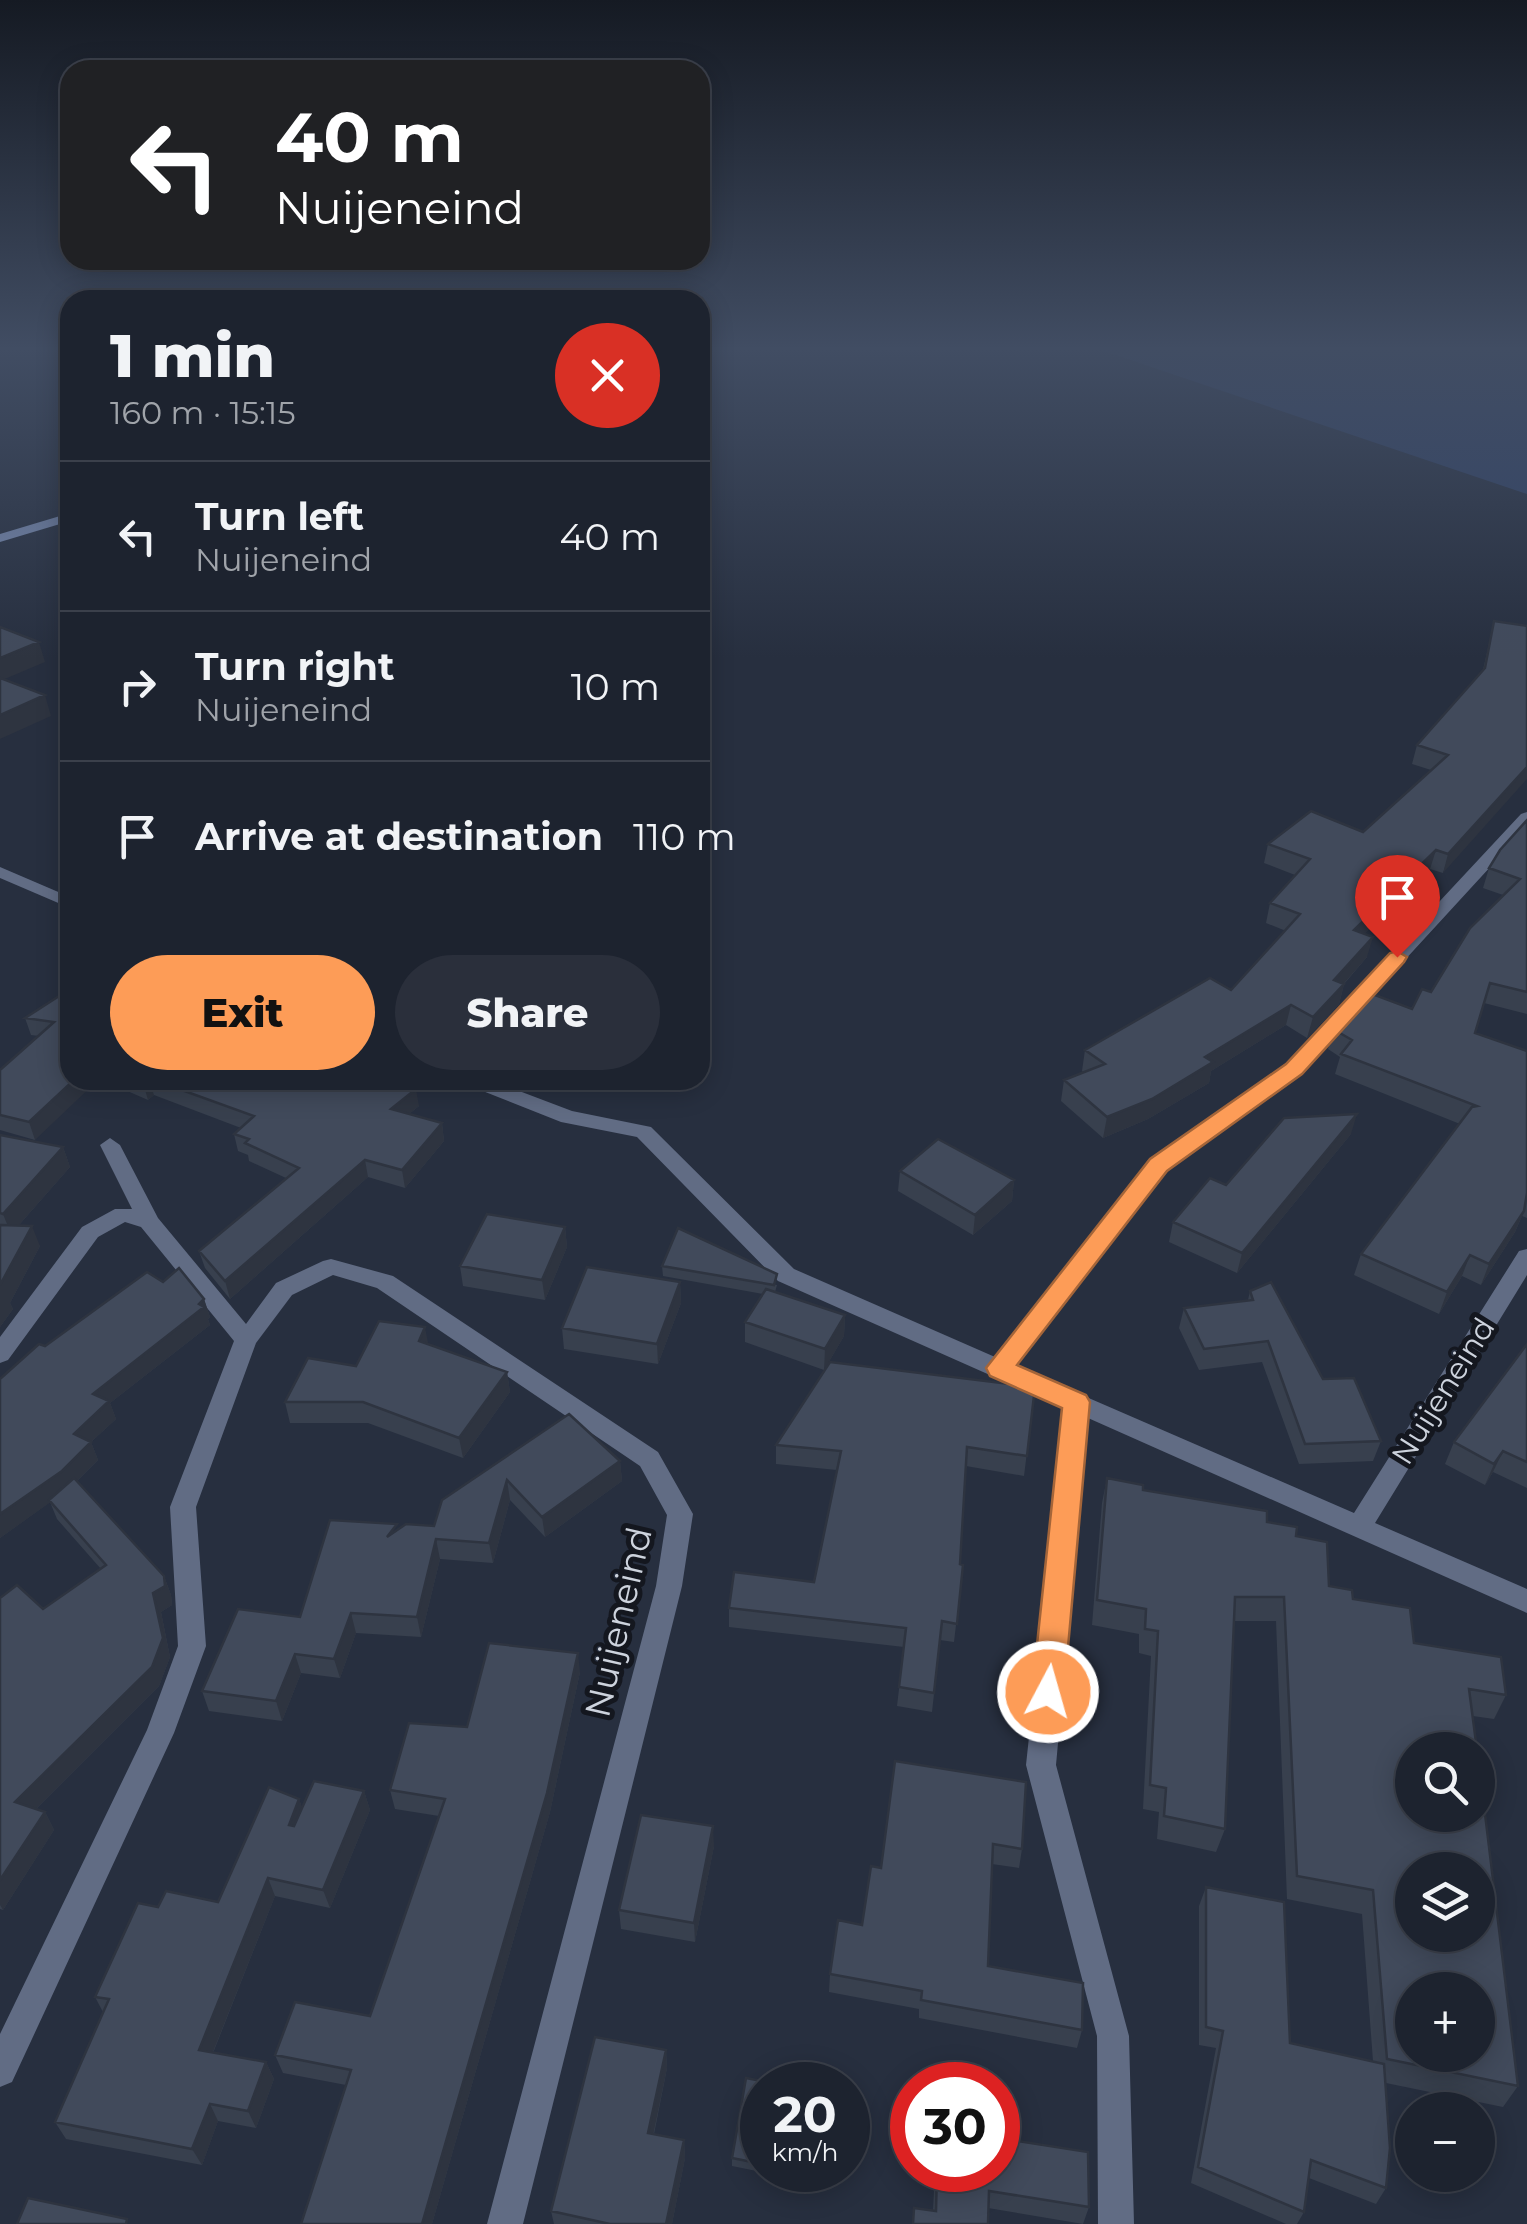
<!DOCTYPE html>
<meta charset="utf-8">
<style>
:root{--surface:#1d232f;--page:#2a2f3b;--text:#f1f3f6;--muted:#a0a4aa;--line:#3b404b;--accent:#fd9c57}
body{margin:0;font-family:Montserrat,sans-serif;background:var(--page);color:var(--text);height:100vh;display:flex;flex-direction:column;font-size:38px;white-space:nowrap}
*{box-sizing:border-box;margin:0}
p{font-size:32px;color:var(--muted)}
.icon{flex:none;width:55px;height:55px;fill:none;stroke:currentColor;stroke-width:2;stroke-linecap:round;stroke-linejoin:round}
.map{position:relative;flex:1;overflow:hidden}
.sheet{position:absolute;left:60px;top:290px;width:650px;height:800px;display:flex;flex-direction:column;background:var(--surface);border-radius:30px;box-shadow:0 5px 25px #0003,0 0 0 2px var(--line)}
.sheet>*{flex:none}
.guide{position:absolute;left:60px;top:60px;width:650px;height:210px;border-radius:30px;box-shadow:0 5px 25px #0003,0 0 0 2px var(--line);background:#202124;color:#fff;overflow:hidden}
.controls{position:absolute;left:1395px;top:1732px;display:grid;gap:20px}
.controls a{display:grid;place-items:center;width:100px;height:100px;border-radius:50%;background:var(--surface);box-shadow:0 5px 25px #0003,0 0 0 2px var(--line);font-size:50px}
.speed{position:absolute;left:740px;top:2062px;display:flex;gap:20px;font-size:50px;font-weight:700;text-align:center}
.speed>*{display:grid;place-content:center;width:130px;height:130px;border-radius:50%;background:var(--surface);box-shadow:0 5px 25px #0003,0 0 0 2px var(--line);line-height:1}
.speed small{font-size:25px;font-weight:400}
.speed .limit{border:15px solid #d22;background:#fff;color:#111}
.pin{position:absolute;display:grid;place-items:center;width:85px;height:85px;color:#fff;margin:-102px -42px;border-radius:50% 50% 50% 0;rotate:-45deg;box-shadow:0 0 10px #0007}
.pin .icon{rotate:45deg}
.me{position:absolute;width:110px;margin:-55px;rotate:6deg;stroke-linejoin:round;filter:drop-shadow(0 0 8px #0008)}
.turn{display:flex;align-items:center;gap:35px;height:210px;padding:0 50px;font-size:45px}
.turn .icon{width:130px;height:130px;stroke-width:2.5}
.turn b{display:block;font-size:70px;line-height:85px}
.round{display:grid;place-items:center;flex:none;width:105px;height:105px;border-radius:52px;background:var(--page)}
.overview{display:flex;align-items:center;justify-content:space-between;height:170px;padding:0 50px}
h1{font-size:60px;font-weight:800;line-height:75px}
.action{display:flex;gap:20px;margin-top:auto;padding:20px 50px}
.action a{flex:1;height:115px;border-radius:60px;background:var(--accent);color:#111;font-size:40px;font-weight:800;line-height:115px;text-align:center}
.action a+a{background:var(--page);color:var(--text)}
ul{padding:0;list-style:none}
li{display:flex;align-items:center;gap:30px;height:150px;padding:0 50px;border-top:2px solid var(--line)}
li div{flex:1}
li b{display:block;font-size:38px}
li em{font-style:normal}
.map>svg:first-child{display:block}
.green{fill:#314368}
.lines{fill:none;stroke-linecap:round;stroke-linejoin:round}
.street{fill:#616c84;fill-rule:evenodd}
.secondary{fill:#7c8eb4;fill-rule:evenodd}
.wall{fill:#38404e}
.shaded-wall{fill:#2e3440}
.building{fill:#414a5b;stroke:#2e3440;stroke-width:2.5;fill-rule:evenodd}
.route{fill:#fd9c57;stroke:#a46539;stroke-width:2.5}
.labels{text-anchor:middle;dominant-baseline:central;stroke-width:10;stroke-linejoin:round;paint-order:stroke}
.street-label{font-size:30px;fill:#cdd3dd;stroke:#14171f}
.near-street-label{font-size:35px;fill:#cdd3dd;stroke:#14171f}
</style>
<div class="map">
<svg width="1527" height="2224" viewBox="0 0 1527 2224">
<rect width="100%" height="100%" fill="#272f3f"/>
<!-- green -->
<path class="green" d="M 1092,347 L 1527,347 L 1527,494 Z"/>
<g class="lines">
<!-- street -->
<path class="street" d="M 1527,812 L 1527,827 L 1301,1073 L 1166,1170 L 1015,1366 L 1354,1513 L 1519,1251 L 1527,1249 L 1527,1275 L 1375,1523 L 1527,1589 L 1527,1613 L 1088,1418 L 1056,1765 L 1129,2036 L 1134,2224 L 1098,2224 L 1097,2036 L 1026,1765 L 1064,1408 L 778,1281 L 637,1137 L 561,1122 L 465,1084 L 462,1080 L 490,1080 L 572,1111 L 651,1127 L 794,1269 L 995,1357 L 1152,1160 L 1287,1065 L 1521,814 Z
M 0,867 L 70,897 L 70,908 L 0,878 Z
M 110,1138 L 120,1145 L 158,1218 L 246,1324 L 276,1283 L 323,1261 L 331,1259 L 393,1276 L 658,1452 L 693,1514 L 682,1586 L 523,2224 L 487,2224 L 656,1586 L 667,1515 L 640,1466 L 377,1288 L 333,1275 L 292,1295 L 256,1343 L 196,1507 L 206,1646 L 174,1733 L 12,2082 L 0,2087 L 0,2034 L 147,1730 L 178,1646 L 170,1507 L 234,1341 L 141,1227 L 125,1222 L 98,1237 L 8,1360 L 0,1363 L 0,1337 L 82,1227 L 115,1209 L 132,1209 L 100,1145 Z"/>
<!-- secondary -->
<path class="secondary" d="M 70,513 L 70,521 L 0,542 L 0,534 Z"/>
</g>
<!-- wall -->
<path class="wall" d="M 1494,621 L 1527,626 L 1443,873 L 1430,869 L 1364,934 L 1367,957 L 1344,984 L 1339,1004 L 1307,1038 L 1286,1025 L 1211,1071 L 1209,1083 L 1148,1119 L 1103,1138 L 1061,1101 L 1064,1080 L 1083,1072 L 1082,1071 L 1085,1050 L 1231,990 L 1286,931 L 1266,923 L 1270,903 L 1295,875 L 1264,863 L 1268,844 L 1363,832 L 1431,770 L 1412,764 L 1417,745 L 1483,670 Z
M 1527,820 L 1527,1014 L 1484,1003 L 1475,1033 L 1527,1051 L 1527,1218 L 1522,1216 L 1515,1232 L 1481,1285 L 1462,1276 L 1439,1314 L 1354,1275 L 1361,1254 L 1460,1124 L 1335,1074 L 1340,1057 L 1328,1049 L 1333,1029 L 1412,1009 L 1431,992 L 1503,895 L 1483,888 L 1489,868 Z
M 70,989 L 35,1140 L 0,1130 L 0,1070 L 39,1036 L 31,1035 L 25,1018 Z
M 102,1080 L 396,1080 L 419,1106 L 409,1114 L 442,1123 L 444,1141 L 405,1188 L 368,1177 L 230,1299 L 205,1268 L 199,1251 L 286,1178 L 249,1161 L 248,1155 L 238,1151 L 234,1134 L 241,1128 L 154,1095 L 148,1100 Z
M 1351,1134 L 1237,1273 L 1169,1242 L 1173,1222 L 1226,1185 Z
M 0,1135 L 63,1147 L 70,1167 L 19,1225 L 40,1246 L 10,1303 L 13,1309 L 0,1327 Z
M 900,1171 L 1014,1180 L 1012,1201 L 973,1235 L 898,1191 Z
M 565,1227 L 567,1247 L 545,1300 L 463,1286 L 460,1266 Z
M 662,1266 L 777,1285 L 775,1292 L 845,1315 L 844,1336 L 824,1370 L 745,1342 L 745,1322 L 763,1294 L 663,1276 Z
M 163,1282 L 204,1299 L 210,1317 L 208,1319 L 210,1325 L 110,1403 L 116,1419 L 91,1442 L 98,1460 L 77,1481 L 164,1576 L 171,1595 L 172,1605 L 161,1612 L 170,1657 L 159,1686 L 36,1809 L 45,1812 L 54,1830 L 3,1910 L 0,1909 L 0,1598 L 43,1609 L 101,1569 L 57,1519 L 50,1502 L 0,1538 L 0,1379 L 45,1346 Z
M 680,1282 L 681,1303 L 658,1364 L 564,1349 L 562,1328 Z
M 1250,1291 L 1323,1379 L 1381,1441 L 1373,1461 L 1299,1464 L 1262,1362 L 1199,1370 L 1179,1328 L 1184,1308 L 1248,1300 Z
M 428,1344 L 507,1372 L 510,1392 L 463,1458 L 368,1423 L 290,1423 L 285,1402 L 356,1366 Z
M 1527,1344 L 1527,1488 L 1493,1472 L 1485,1485 L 1445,1464 L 1454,1442 Z
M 1035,1387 L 1024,1476 L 966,1466 L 960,1564 L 963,1565 L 954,1642 L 940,1640 L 932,1712 L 897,1706 L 904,1647 L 729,1627 L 729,1608 L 814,1582 L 837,1470 L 776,1464 L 776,1445 Z
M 569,1414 L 620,1461 L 622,1481 L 545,1537 L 510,1500 L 493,1563 L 440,1559 L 421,1637 L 356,1633 L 340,1678 L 301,1673 L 282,1721 L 209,1711 L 202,1691 L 300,1617 L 398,1529 L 434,1526 Z
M 1107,1478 L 1143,1490 L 1267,1522 L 1296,1536 L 1329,1586 L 1353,1599 L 1414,1643 L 1506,1695 L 1494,1719 L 1473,1716 L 1518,2086 L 1503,2107 L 1386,2083 L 1386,2188 L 1376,2204 L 1309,2178 L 1304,2212 L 1297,2224 L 1286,2224 L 1191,2183 L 1216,2048 L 1199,2045 L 1199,1906 L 1206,1887 L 1290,2043 L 1373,2061 L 1362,1914 L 1287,1899 L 1276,1621 L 1234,1621 L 1225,1829 L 1216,1852 L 1157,1839 L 1159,1812 L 1143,1809 L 1151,1656 L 1139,1653 L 1139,1634 L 1092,1625 L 1102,1503 Z
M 580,1672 L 550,1812 L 432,2224 L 301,2224 L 346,2085 L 283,2073 L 275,2055 L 370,2016 L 439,1816 L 395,1809 L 390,1790 L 467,1727 Z
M 895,1761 L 1022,1849 L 1019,1868 L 992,1864 L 988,1966 L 1082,2030 L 1077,2048 L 919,2018 L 919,2009 L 829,1992 L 830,1974 L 862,1925 L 881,1868 Z
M 364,1791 L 370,1810 L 330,1908 L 275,1896 L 213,2053 L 266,2062 L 274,2079 L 256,2128 L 218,2121 L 202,2165 L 66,2139 L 55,2122 L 103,2012 L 95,1997 L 158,1907 L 218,1902 L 299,1799 L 302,1808 Z
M 714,1846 L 695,1942 L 621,1929 L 619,1910 Z
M 666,2050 L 667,2068 L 654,2134 L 684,2140 L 685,2158 L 672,2224 L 554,2224 L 551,2211 Z
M 762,2085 L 762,2170 L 813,2170 L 812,2182 L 732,2166 L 732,2158 Z
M 935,2170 L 998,2170 L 1089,2207 L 1083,2224 L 988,2208 L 988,2224 L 912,2224 L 914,2208 L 933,2211 Z"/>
<!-- shaded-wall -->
<path class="shaded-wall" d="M 39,642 L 45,662 L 0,681 L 0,658 Z
M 45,695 L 51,716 L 0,739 L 0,715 Z
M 1527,767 L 1527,779 L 1443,873 L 1448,854 Z
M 1436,850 L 1430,869 L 1348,950 L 1354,930 Z
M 1373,937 L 1367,957 L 1332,997 L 1344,984 L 1339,1004 L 1307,1038 L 1313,1017 L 1334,980 Z
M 1291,1005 L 1286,1025 L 1211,1071 L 1209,1083 L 1148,1119 L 1103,1138 L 1107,1117 Z
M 74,1080 L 98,1080 L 35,1140 L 29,1122 Z
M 146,1080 L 149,1080 L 154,1095 L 148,1100 L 143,1083 Z
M 416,1089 L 419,1106 L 394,1126 L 391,1109 Z
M 1357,1114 L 1351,1134 L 1237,1273 L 1242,1253 Z
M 442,1123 L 444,1141 L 405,1188 L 402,1170 Z
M 63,1147 L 70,1167 L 11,1234 L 3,1214 Z
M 365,1160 L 368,1177 L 230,1299 L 225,1281 Z
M 1014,1180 L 1012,1201 L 973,1235 L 975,1215 Z
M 1524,1211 L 1515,1232 L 1481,1285 L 1489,1264 Z
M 32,1226 L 40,1246 L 10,1303 L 13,1309 L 0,1327 L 0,1285 Z
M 565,1227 L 567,1247 L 545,1300 L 542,1280 Z
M 1470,1255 L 1462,1276 L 1439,1314 L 1447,1292 Z
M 680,1282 L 681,1303 L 658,1364 L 657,1344 Z
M 204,1299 L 210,1317 L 208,1319 L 210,1325 L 110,1403 L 116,1419 L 91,1442 L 98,1460 L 69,1489 L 0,1538 L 0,1514 L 74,1434 L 93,1394 Z
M 845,1315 L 844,1336 L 824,1370 L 825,1349 Z
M 425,1327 L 429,1348 L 419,1341 Z
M 507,1372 L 510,1392 L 463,1458 L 459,1438 Z
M 1503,1451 L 1493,1472 L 1485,1485 L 1494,1464 Z
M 620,1461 L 622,1481 L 545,1537 L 542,1517 Z
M 507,1480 L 510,1500 L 493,1563 L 489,1543 Z
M 436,1539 L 440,1559 L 421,1637 L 417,1617 Z
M 164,1576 L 171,1595 L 172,1605 L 161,1612 L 170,1657 L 159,1686 L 25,1820 L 15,1802 Z
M 351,1613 L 356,1633 L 340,1678 L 334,1659 Z
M 578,1653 L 580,1672 L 550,1812 L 432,2224 L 422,2224 Z
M 295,1654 L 301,1673 L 282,1721 L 276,1701 Z
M 364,1791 L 370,1810 L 330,1908 L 323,1890 Z
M 299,1799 L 306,1818 L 295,1844 L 289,1825 Z
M 45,1812 L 54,1830 L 3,1910 L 0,1905 L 0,1880 Z
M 713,1826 L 714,1846 L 695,1942 L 694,1923 Z
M 268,1878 L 275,1896 L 207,2067 L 199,2050 Z
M 666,2050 L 667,2068 L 650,2150 L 648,2133 Z
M 266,2062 L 274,2079 L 256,2128 L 248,2111 Z
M 210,2104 L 218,2121 L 202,2165 L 192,2149 Z
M 684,2140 L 685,2158 L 672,2224 L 666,2224 Z"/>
<!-- building -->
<path class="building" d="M 1494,621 L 1527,626 L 1527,767 L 1448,854 L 1436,850 L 1354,930 L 1373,937 L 1334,980 L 1344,984 L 1313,1017 L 1291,1005 L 1205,1057 L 1213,1062 L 1152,1099 L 1107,1117 L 1064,1080 L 1105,1064 L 1085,1050 L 1210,978 L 1231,990 L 1300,914 L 1270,903 L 1310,859 L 1268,844 L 1311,811 L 1363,832 L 1448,755 L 1417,745 L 1485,668 Z
M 0,627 L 39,642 L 0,658 Z
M 0,678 L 45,695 L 0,715 Z
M 1527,820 L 1527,992 L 1490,983 L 1475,1033 L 1527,1051 L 1527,1193 L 1524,1211 L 1489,1264 L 1470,1255 L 1447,1292 L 1361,1254 L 1472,1107 L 1477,1106 L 1341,1054 L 1352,1040 L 1333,1029 L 1367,992 L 1412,1009 L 1422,989 L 1431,992 L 1470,928 L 1520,879 L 1489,868 L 1500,850 Z
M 70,989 L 70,1080 L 74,1080 L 29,1122 L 0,1115 L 0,1070 L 54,1022 L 25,1018 Z
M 154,1080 L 396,1080 L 416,1089 L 391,1109 L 442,1123 L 402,1170 L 365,1160 L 225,1281 L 199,1251 L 299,1168 L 245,1143 L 249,1139 L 234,1134 L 254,1116 Z
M 1357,1114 L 1242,1253 L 1173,1222 L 1210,1178 L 1226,1185 L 1284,1118 Z
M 0,1135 L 63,1147 L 3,1214 L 0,1213 Z
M 938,1139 L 1014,1180 L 975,1215 L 900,1171 Z
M 487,1214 L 565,1227 L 542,1280 L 460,1266 Z
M 0,1225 L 32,1226 L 0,1285 Z
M 678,1228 L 777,1274 L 774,1285 L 662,1266 Z
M 587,1267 L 680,1282 L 657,1344 L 562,1328 Z
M 179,1268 L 204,1299 L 199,1304 L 204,1307 L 93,1394 L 109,1401 L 74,1434 L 91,1442 L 62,1471 L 0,1514 L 0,1379 L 39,1344 L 45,1346 L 147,1272 L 163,1282 Z
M 1271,1282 L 1323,1379 L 1354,1378 L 1381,1441 L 1305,1444 L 1268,1341 L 1204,1349 L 1184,1308 L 1253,1300 L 1250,1291 Z
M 766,1289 L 845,1315 L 825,1349 L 745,1322 Z
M 379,1321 L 425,1327 L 419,1341 L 507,1372 L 459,1438 L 363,1402 L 285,1402 L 308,1358 L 356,1366 Z
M 1527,1344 L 1527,1462 L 1503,1451 L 1494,1464 L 1454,1442 Z
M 830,1362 L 1035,1387 L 1027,1456 L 967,1447 L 960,1564 L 963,1565 L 957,1624 L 942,1621 L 934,1693 L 899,1687 L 906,1628 L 729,1608 L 734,1572 L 814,1582 L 841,1451 L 776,1445 Z
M 569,1414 L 620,1461 L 542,1517 L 507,1480 L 489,1543 L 436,1539 L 417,1617 L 351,1613 L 334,1659 L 295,1654 L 276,1701 L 202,1691 L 238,1609 L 300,1617 L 330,1520 L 397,1524 L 387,1537 L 406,1524 L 434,1526 L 442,1500 Z
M 74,1478 L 164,1576 L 165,1586 L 153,1593 L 163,1638 L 152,1667 L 15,1802 L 45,1812 L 0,1880 L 0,1598 L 17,1585 L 43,1609 L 106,1565 L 49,1500 Z
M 1107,1478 L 1143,1485 L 1143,1490 L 1267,1511 L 1267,1522 L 1297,1527 L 1296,1536 L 1327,1542 L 1329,1586 L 1352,1590 L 1353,1599 L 1410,1608 L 1414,1643 L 1501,1657 L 1506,1695 L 1469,1689 L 1477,1750 L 1412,1750 L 1412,1815 L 1478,1815 L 1478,1756 L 1518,2086 L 1387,2059 L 1373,1890 L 1297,1876 L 1284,1597 L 1235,1597 L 1225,1829 L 1164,1816 L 1166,1788 L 1150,1785 L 1158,1631 L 1145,1629 L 1146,1609 L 1097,1600 ZM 1412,1870 L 1478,1870 L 1478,1935 L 1412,1935 ZM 1412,1990 L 1478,1990 L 1478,2055 L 1412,2055 Z
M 489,1643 L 578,1653 L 547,1793 L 422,2224 L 301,2224 L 351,2070 L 275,2055 L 295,2002 L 370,2016 L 445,1799 L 390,1790 L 409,1723 L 467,1727 Z
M 895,1761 L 1026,1782 L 1022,1849 L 993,1844 L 988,1966 L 1083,1983 L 1082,2030 L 921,2000 L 922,1991 L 830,1974 L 838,1920 L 862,1925 L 871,1866 L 881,1868 Z
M 314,1781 L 364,1791 L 323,1890 L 268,1878 L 199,2050 L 266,2062 L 248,2111 L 210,2104 L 192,2149 L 55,2122 L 109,1999 L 95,1997 L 138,1903 L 158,1907 L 166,1891 L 218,1902 L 269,1787 L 299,1799 L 289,1825 L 294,1826 Z
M 641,1815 L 713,1826 L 694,1923 L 619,1910 Z
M 1206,1887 L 1284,1902 L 1290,2043 L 1384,2064 L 1390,2148 L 1386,2188 L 1311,2160 L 1304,2212 L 1198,2167 L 1223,2031 L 1206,2027 Z
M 595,2037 L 666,2050 L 648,2133 L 684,2140 L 666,2224 L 610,2224 L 551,2211 Z
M 746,2078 L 781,2085 L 762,2085 L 762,2164 L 732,2158 Z
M 998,2138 L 1088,2152 L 1089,2207 L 989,2191 L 988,2224 L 913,2224 L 914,2208 L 936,2211 L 937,2170 L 998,2170 Z
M 28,2198 L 127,2219 L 126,2224 L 17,2224 Z"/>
<!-- sky -->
<linearGradient id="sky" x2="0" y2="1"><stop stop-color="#151a23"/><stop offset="0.53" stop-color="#414d63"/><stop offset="1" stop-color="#414d63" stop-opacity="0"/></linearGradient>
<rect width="1527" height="658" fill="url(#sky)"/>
<!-- route -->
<path class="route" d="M 1397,951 L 1407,957 L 1404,962 L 1302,1074 L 1167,1171 L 1017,1365 L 1086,1395 L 1090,1402 L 1064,1692 L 1060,1702 L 1048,1707 L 1037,1702 L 1032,1692 L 1062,1408 L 990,1376 L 986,1368 L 1150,1159 L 1286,1064 L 1390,953 Z"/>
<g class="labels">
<!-- street labels -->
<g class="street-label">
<text transform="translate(1443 1391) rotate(-58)">Nuijeneind</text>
</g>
<!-- near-street labels -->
<g class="near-street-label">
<text transform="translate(618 1622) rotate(-77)">Nuijeneind</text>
</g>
</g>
</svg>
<div class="controls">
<a><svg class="icon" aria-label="search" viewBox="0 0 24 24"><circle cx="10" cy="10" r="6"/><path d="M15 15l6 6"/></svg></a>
<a><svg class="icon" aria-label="layers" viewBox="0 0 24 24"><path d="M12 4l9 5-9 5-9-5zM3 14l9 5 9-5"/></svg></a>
<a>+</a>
<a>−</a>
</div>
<div class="speed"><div>20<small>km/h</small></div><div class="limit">30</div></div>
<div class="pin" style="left:1397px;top:957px;background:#d93025"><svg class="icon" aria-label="arrive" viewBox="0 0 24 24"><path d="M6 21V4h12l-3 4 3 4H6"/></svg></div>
<svg class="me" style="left:1048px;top:1692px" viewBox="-20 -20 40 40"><circle r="17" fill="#fd9c57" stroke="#fff" stroke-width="3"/><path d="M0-11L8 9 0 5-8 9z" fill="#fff"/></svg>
<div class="guide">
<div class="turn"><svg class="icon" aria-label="left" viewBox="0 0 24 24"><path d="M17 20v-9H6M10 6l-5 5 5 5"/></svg><div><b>40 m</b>Nuijeneind</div></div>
</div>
<section class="sheet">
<div class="overview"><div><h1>1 min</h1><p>160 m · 15:15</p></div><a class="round" style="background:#d93025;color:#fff"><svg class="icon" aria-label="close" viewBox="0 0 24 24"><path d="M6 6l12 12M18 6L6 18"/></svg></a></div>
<ul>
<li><svg class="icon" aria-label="left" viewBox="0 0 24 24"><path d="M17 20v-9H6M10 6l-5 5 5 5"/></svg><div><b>Turn left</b><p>Nuijeneind</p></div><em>40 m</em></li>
<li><svg class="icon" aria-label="right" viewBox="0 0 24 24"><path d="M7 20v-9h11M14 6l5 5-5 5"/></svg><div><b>Turn right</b><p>Nuijeneind</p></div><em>10 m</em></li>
<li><svg class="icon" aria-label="arrive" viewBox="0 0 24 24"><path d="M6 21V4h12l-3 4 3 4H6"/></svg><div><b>Arrive at destination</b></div><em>110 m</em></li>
</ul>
<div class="action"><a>Exit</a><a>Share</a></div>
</section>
</div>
